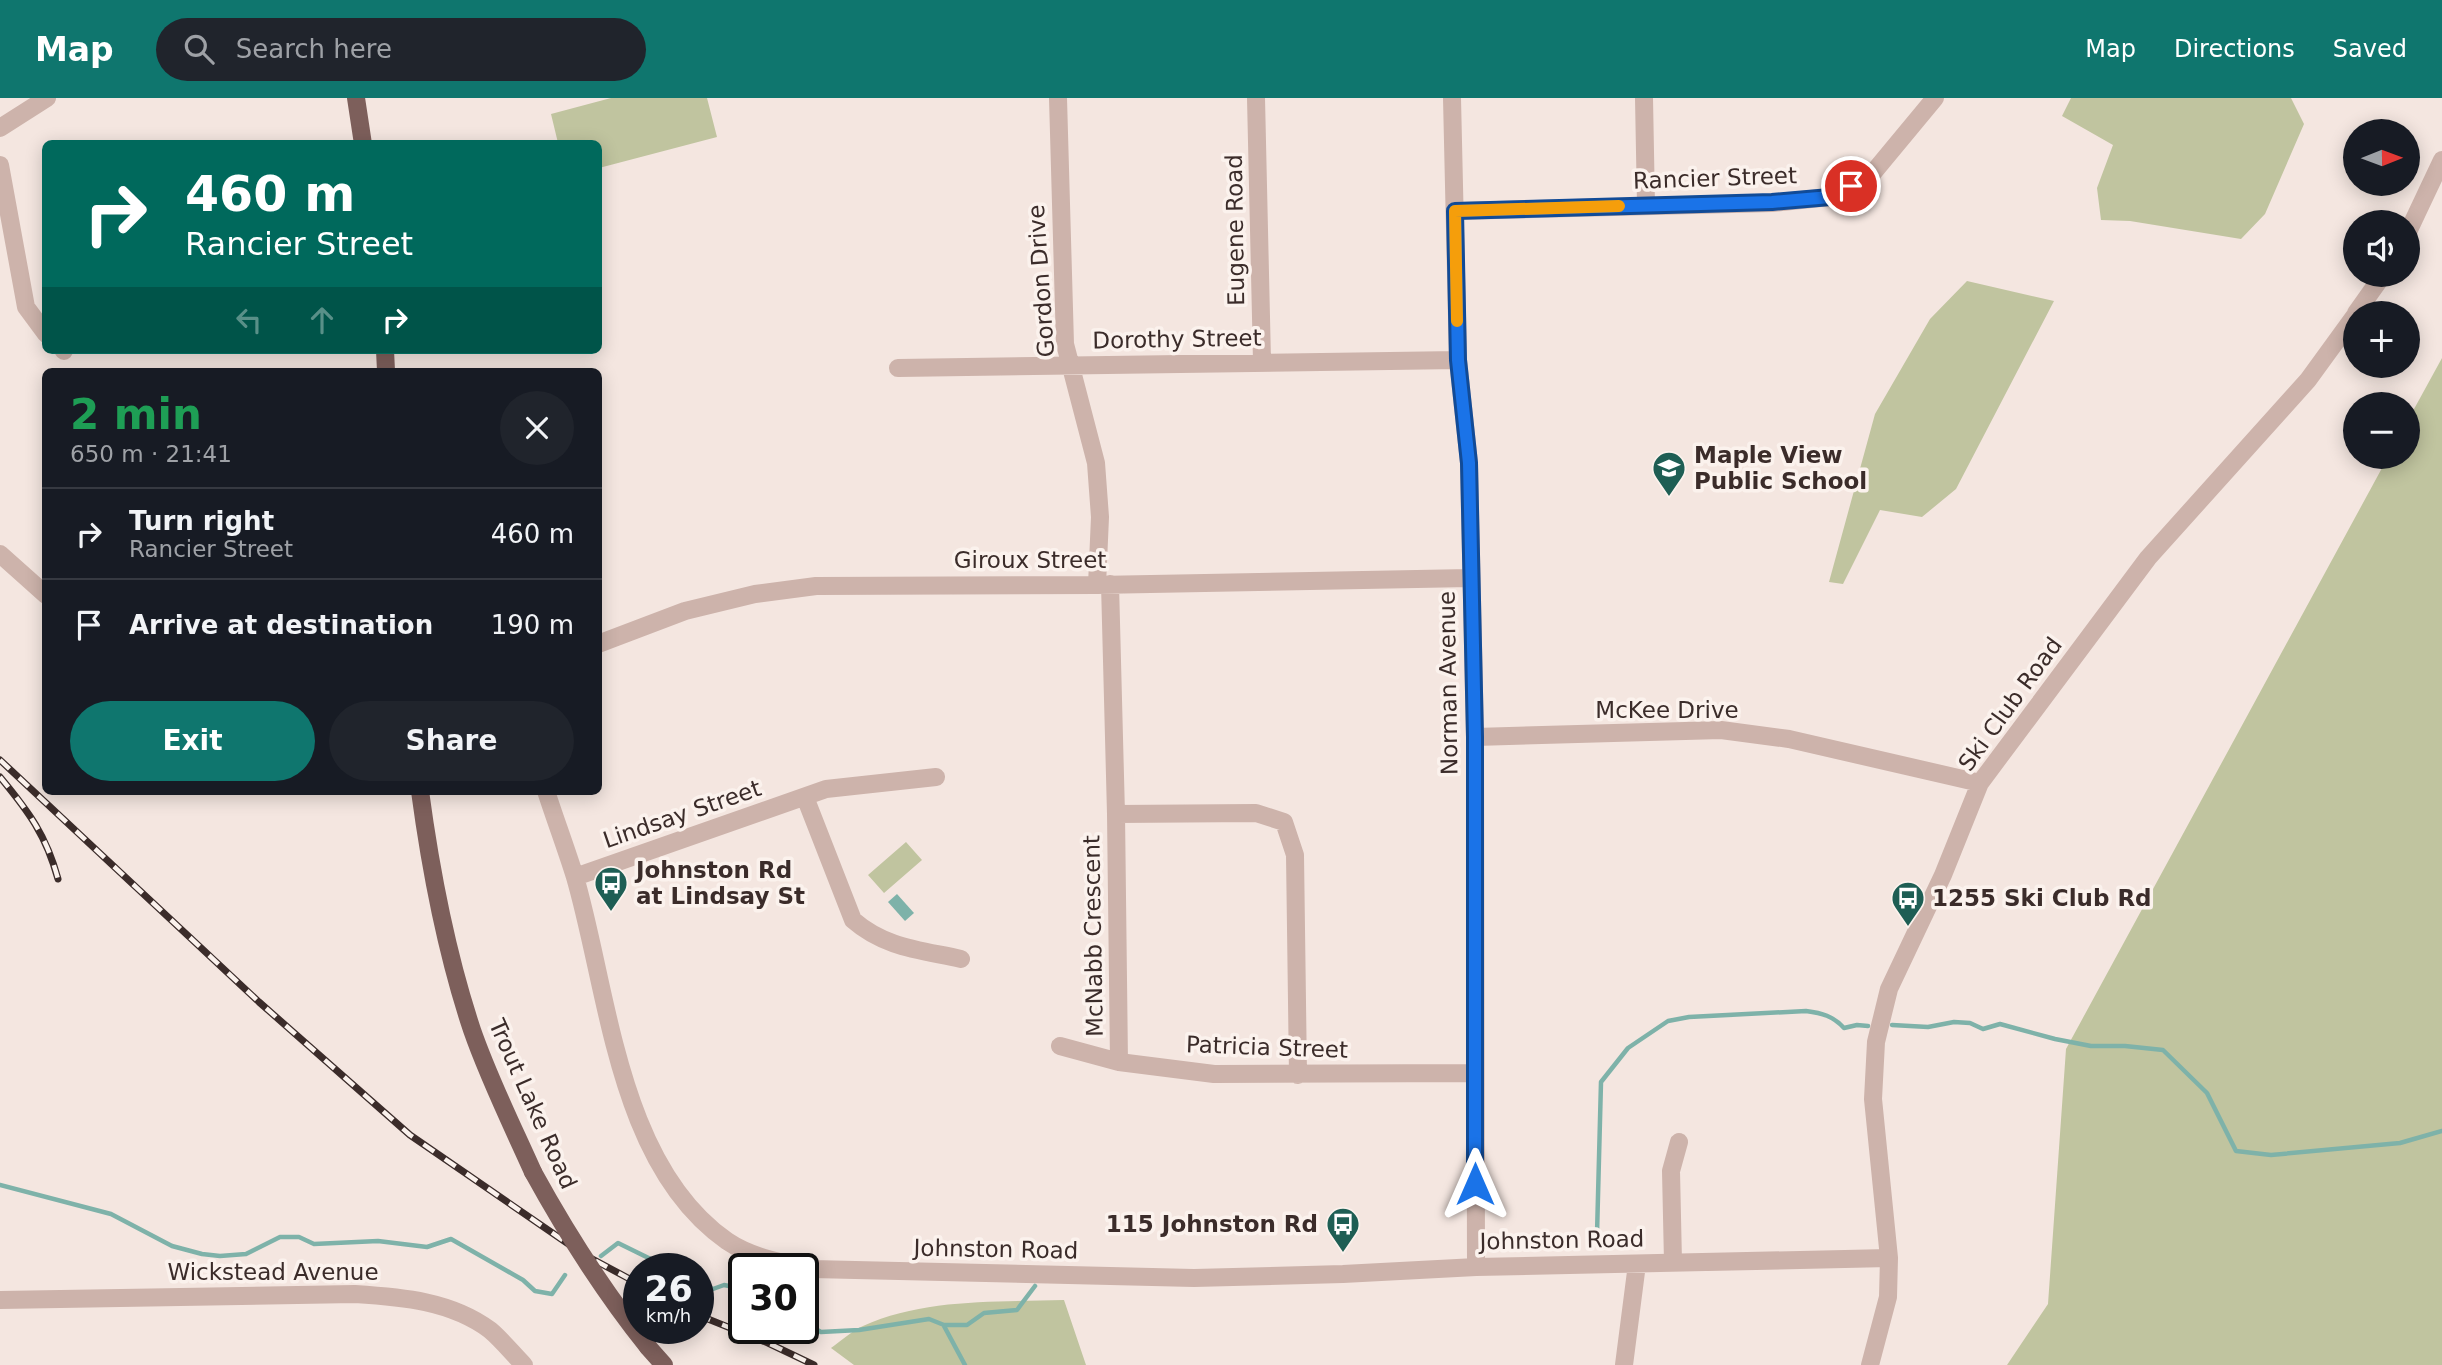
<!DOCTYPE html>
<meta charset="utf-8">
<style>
:root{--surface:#171b24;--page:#20242c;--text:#f1f3f6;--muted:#9ea1a6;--line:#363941;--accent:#0f766e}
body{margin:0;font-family:"DejaVu Sans",sans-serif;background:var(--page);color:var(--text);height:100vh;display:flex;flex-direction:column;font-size:26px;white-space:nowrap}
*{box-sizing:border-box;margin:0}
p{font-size:23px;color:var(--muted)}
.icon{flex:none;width:38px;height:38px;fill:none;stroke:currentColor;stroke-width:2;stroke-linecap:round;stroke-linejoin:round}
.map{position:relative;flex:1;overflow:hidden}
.panel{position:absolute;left:42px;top:270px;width:560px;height:427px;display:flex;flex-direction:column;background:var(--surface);border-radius:10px;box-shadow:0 4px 18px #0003}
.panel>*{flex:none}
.hud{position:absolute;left:42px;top:42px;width:560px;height:214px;border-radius:10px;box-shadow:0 4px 18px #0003;background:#00695c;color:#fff;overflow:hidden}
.needle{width:46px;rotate:89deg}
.buttons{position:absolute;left:2343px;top:21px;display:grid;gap:14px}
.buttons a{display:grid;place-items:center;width:77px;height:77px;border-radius:50%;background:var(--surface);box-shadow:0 4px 18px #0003;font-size:35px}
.speed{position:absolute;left:623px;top:1155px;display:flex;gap:14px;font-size:35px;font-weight:700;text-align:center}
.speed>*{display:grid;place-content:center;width:91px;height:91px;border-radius:50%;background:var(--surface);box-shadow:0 4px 18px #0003;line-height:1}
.speed small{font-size:18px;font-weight:400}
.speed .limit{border:4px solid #111;border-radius:10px;background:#fff;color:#111}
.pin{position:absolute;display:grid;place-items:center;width:60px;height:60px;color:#fff;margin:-30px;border:4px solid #fff;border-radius:50%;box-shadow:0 2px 7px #0007}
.me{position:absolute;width:77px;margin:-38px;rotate:0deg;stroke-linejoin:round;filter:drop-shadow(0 0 5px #0008)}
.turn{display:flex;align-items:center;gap:24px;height:147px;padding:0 28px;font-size:32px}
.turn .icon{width:91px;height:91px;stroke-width:2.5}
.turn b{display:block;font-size:49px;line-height:60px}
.lanes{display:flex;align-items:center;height:66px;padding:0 28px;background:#0003;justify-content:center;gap:35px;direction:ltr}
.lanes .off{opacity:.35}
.round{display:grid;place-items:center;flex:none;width:74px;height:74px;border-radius:37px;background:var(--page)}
.head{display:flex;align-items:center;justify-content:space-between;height:119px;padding:0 28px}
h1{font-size:42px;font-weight:700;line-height:52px;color:#1e9e55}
.button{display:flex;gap:14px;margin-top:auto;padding:14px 28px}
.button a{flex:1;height:80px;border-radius:42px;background:var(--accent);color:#fff;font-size:28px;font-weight:700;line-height:80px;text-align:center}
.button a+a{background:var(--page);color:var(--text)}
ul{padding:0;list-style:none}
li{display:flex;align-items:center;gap:21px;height:91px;padding:0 28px;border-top:2px solid var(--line)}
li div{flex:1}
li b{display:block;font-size:26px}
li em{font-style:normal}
header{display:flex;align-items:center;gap:42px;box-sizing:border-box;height:98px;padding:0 35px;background:var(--accent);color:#fff}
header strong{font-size:33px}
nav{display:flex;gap:38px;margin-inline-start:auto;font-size:24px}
.search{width:490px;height:63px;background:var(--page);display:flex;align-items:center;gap:18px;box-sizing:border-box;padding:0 24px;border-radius:38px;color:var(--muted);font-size:26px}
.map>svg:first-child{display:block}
.green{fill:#c0c49f}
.water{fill:#7eb2a9}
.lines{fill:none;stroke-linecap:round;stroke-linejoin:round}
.stream{stroke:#7eb2a9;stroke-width:4.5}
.minor{stroke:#cdb3ab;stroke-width:18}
.major{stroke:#7d5f5b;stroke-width:18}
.rail-casing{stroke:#3b2c2a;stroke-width:7}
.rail{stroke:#fbf2ed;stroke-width:4.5;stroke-dasharray:13;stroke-linecap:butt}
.major-bridge{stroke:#7d5f5b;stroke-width:18}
.route-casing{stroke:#114b97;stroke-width:18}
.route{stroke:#1a73e8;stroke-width:12}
.slow{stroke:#f59e0b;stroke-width:12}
.labels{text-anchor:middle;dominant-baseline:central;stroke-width:7;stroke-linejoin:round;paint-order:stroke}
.street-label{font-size:23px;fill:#3b2c2a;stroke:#fbf2ed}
.poi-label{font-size:23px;font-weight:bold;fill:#3b2c2a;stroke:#fbf2ed;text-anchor:start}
</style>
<header>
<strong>Map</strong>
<div class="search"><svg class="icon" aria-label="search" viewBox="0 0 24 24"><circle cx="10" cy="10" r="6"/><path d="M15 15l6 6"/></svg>Search here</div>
<nav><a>Map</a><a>Directions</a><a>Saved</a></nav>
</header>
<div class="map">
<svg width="2442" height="1267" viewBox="0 0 2442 1267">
<rect width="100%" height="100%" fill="#f4e6e0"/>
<!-- green -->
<path class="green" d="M 611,0 L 707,0 L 717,39 L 599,70 L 598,46 L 558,45 L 551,16 Z
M 2071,0 L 2291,0 L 2304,26 L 2265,116 L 2241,141 L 2130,123 L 2101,122 L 2097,90 L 2113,47 L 2062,18 Z
M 1967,183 L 2054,203 L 1956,391 L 1922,419 L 1880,412 L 1843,486 L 1829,484 L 1875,316 L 1930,221 Z
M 2442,260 L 2442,1267 L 2007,1267 L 2048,1206 L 2066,951 L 2388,359 L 2408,359 L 2408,322 Z
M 906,744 L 922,762 L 884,795 L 868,777 Z
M 1064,1202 L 1086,1267 L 854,1267 L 831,1250 C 841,1243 852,1233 863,1228 C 924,1200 998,1204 1064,1202 Z"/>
<!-- water -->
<path class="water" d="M 897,796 L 914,815 L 905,823 L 888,804 Z"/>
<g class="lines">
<!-- stream -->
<path class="stream" d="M 1892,927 L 1928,929 L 1954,924 L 1970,925 L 1983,931 L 2000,926 L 2055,941 L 2091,948 L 2125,948 L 2163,952 L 2207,995 L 2236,1053 L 2271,1057 L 2400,1045 L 2442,1033
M 0,1087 L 111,1116 L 172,1148 L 202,1156 L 220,1158 L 246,1156 L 280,1139 L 299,1139 L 314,1146 L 378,1143 L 427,1149 L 451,1141 L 523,1182 L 535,1193 L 552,1196 L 565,1177
M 1597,1136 L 1601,984 L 1628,950 L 1668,923 L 1689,919 L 1806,913 C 1822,915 1833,918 1844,930 L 1857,927 L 1868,928
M 601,1158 L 618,1145 L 671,1171
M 698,1184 L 713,1191 L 724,1187 L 744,1191
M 803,1224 L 821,1234 L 859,1232 L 929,1221 L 944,1227 L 967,1227 L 984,1215 L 1017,1212 L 1035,1188
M 944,1228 L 965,1267"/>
<!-- minor -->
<path class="minor" d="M 1058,0 L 1065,246 L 1096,365 L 1100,419 L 1097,487
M 1256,0 L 1262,263
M 1452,0 L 1458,262 L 1469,365 L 1475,639 L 1476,1169
M 1644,0 L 1646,107
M 0,30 L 47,0
M 0,67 L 26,209 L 46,236
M 1455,113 L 1772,105 L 1830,99 L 1872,76 L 1935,0
M 2408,134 L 2442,62
M 2356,215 L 2383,177
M 63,252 L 64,253
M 898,270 L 1458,262
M 0,456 L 46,497
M 1110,486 L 1116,716 L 1119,964
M 598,546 L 685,513 L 755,496 L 816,488 L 1097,487 L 1470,480
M 1475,639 L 1721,632 L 1789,641 L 1980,685
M 546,693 C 555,721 566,750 575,779 C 609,896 618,1067 727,1143 C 752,1160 783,1165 812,1171 L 1194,1180 L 1343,1176 L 1476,1169 L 1889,1160
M 805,699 L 853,822 C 885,850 921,852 961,861
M 1116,716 L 1256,715 L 1284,724 L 1295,757 L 1298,977
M 575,779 L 826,691 L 936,679
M 1060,948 L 1119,964 L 1214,976 L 1475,975
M 1673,1164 L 1671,1073 L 1679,1044
M 0,1202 L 355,1196 C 402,1199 451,1203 490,1232 C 502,1242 513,1256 524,1267
M 1624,1267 L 1637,1166
M 1870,1267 L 1888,1199 L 1889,1160 L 1873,1001 L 1876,944 L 1889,891 L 1943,777 L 1980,685 L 2148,460 L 2308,282 L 2356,216"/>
<!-- major -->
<path class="major" d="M 356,0 L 363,46
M 385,252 L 386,273
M 420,693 C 431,775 446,854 472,932 C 489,981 512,1027 533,1074
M 648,1249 L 664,1267"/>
<defs>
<path id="rail" d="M 0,662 L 259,904 L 410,1037 L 583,1156 L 639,1186
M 0,679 C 29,714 46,737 58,781
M 698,1217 L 768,1245 L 814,1267"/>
</defs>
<!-- rail casing -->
<use href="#rail" class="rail-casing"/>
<!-- rail -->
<use href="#rail" class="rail"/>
<!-- major-bridge -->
<path class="major-bridge" d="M 533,1074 C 567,1136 604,1194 648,1249"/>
</g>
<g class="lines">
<defs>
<path id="route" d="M 1475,1086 L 1475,639 L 1469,365 L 1458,262 L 1455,113 L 1772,104 L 1830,99 L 1851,88"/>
</defs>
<!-- route casing -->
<use href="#route" class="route-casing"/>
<!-- route -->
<use href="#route" class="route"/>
<!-- slow -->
<path class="slow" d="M 1457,223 L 1455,113 L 1619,108"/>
</g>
<!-- icons -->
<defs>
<symbol id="school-pin" viewBox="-11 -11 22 30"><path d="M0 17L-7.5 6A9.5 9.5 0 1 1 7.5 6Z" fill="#1e5e54" stroke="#fbf2ed"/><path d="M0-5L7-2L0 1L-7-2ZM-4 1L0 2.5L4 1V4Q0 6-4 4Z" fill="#fff"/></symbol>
<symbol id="bus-pin" viewBox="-11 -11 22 30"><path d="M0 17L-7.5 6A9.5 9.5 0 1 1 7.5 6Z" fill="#1e5e54" stroke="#fbf2ed"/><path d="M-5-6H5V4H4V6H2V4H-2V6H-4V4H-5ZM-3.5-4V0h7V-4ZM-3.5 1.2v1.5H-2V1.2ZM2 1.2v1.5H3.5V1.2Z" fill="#fff"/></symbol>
</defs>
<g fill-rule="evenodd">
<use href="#school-pin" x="1650" y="351" width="38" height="52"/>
<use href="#bus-pin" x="592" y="766" width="38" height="52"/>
<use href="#bus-pin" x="1889" y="781" width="38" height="52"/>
<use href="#bus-pin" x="1324" y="1107" width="38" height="52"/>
</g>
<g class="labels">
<!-- street labels -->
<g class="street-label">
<text transform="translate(1715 80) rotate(-2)">Rancier Street</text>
<text transform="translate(1235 132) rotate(-91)">Eugene Road</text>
<text transform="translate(1041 183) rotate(-94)">Gordon Drive</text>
<text transform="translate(1177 241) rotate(-1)">Dorothy Street</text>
<text x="1030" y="462">Giroux Street</text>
<text transform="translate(1448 585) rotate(-91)">Norman Avenue</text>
<text transform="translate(2010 606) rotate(-54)">Ski Club Road</text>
<text x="1667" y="612">McKee Drive</text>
<text transform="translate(682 716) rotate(-19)">Lindsay Street</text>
<text transform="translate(1093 838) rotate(-91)">McNabb Crescent</text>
<text transform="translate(1267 949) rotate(2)">Patricia Street</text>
<text transform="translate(533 1006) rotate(66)">Trout Lake Road</text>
<text transform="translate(1562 1142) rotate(-1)">Johnston Road</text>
<text transform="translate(996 1151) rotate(1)">Johnston Road</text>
<text x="273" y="1174">Wickstead Avenue</text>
</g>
<!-- poi labels -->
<g class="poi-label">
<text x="1694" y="357">Maple View<tspan x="1694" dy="26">Public School</tspan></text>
<text x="636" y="772">Johnston Rd<tspan x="636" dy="26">at Lindsay St</tspan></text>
<text x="1932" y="800">1255 Ski Club Rd</text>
<text x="1318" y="1126" text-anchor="end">115 Johnston Rd</text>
</g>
</g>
</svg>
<div class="buttons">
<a><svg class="needle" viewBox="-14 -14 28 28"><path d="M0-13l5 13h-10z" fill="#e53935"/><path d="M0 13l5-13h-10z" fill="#9ea1a6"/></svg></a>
<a><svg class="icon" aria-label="sound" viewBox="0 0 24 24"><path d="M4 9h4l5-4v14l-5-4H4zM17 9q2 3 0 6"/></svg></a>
<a>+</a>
<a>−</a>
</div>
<div class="speed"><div>26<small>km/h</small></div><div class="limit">30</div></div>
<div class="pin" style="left:1851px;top:88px;background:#d93025"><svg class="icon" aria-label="arrive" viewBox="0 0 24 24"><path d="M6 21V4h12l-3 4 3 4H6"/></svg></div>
<svg class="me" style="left:1475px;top:1086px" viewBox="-20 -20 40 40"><path d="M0-17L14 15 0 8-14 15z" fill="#1a73e8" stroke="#fff" stroke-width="4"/></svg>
<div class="hud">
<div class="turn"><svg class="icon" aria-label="right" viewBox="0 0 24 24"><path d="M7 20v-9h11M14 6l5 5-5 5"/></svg><div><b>460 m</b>Rancier Street</div></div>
<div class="lanes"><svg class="icon off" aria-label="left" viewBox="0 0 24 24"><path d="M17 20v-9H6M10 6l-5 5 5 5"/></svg><svg class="icon off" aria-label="ahead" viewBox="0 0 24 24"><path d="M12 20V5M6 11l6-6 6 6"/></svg><svg class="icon" aria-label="right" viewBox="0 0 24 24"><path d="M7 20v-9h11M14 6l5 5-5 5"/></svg></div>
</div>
<section class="panel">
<div class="head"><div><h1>2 min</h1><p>650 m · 21:41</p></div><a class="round"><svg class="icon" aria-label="close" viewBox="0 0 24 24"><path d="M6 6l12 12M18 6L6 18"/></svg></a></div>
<ul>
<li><svg class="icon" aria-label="right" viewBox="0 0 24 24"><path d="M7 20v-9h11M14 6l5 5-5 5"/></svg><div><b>Turn right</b><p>Rancier Street</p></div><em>460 m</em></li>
<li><svg class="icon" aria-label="arrive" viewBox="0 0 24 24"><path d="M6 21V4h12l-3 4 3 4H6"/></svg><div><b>Arrive at destination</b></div><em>190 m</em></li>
</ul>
<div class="button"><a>Exit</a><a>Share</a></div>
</section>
</div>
